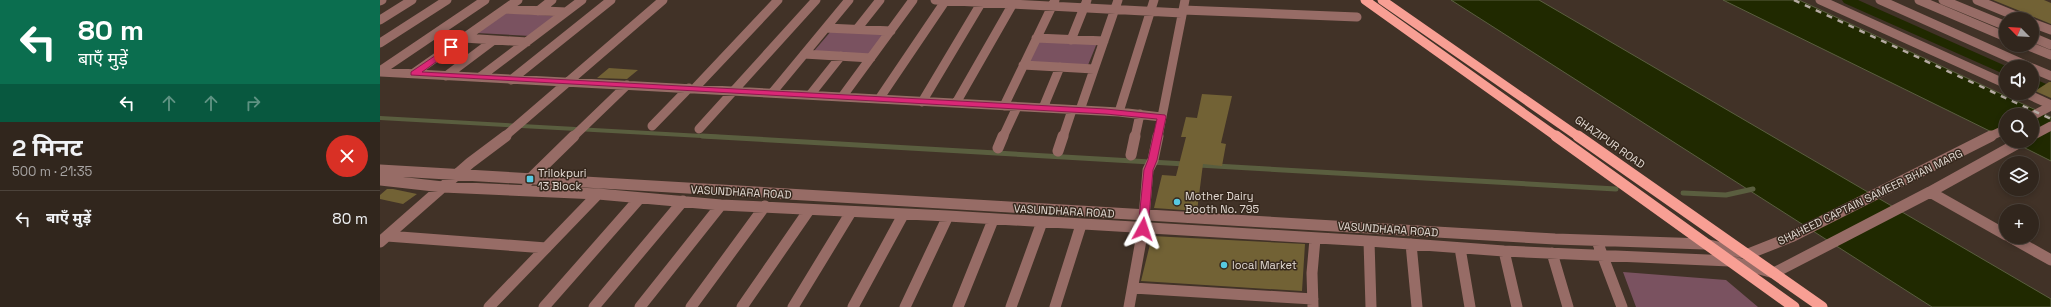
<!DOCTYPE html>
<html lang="hi">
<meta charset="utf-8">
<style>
:root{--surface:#31261d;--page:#392e26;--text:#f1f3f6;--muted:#a8a5a4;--line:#4c433b}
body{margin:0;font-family:"Space Grotesk","Noto Sans Devanagari",sans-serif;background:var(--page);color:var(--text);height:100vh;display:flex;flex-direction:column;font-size:15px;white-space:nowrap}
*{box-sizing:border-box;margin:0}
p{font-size:13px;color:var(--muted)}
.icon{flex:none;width:22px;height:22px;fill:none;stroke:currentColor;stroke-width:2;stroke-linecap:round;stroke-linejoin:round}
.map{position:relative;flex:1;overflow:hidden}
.side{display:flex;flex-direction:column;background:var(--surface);width:380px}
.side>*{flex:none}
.hud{background:#0b6e4f;color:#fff;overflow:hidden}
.needle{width:26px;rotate:294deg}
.buttons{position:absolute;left:1619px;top:12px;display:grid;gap:8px}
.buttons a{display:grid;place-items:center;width:40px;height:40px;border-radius:50%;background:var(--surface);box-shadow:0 2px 6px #0003,0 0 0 1px var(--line);font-size:20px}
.pin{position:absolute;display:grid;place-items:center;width:34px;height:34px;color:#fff;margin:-17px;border-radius:8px;box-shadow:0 2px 6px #0006}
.me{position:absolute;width:44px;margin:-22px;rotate:5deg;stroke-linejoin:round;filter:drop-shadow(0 0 3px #0008)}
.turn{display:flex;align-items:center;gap:14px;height:84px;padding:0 12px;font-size:18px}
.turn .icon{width:52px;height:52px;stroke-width:2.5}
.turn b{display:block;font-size:28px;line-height:34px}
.lanes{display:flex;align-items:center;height:38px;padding:0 12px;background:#0003;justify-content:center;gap:20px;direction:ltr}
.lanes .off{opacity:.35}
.round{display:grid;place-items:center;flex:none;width:42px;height:42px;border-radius:21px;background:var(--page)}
.head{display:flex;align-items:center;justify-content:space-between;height:68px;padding:0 12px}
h1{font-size:24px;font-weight:700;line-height:30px}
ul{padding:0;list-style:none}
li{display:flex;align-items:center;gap:12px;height:56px;padding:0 12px;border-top:1px solid var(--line)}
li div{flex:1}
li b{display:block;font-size:15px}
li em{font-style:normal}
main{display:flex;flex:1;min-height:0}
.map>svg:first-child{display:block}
.green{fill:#7a5260}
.water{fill:#202900;stroke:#5a5e3f}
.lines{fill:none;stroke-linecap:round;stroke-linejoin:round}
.stream-far1{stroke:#5a5e3f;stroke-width:4}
.stream{stroke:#5a5e3f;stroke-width:5}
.canal{fill:#202900;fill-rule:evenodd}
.building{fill:#726235}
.minor-far1{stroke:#976c66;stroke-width:9}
.minor{stroke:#976c66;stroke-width:11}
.major-far1{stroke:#f89f94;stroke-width:9}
.major{stroke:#f89f94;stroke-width:11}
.rail{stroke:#b5aaa2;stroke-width:2.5;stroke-dasharray:6 6;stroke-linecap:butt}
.route{fill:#db2777;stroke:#8e194d}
.poi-dot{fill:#57c9e2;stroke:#36281d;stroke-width:1.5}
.labels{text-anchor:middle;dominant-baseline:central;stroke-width:3;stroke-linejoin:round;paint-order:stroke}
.street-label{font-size:11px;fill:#e2d9d2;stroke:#36281d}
.poi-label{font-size:11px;fill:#e2d9d2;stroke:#36281d;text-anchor:start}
</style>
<main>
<section class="side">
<div class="hud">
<div class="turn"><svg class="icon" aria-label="left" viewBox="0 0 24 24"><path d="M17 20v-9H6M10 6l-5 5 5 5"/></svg><div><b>80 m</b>बाएँ मुड़ें</div></div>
<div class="lanes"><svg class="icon" aria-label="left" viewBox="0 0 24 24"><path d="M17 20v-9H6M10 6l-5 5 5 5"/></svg><svg class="icon off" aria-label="ahead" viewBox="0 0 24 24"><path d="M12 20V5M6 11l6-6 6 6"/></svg><svg class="icon off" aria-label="ahead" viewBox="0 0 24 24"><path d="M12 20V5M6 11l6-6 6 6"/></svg><svg class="icon off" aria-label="right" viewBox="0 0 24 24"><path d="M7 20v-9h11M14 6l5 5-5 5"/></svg></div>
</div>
<div class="head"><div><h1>2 मिनट</h1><p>500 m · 21:35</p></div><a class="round" style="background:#d93025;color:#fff"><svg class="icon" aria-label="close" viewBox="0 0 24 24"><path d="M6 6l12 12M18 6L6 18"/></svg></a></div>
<ul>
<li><svg class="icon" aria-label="left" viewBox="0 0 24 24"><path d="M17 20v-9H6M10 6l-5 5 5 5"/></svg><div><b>बाएँ मुड़ें</b></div><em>80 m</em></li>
</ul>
</section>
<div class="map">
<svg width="1671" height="307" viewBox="0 0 1671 307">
<rect width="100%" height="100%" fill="#413227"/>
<!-- green -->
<path class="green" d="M 126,13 L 178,16 L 150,36 L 97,33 Z
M 452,30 L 507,33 L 491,55 L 434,51 Z
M 660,40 L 717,43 L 708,65 L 649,62 Z
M 1243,272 L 1346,280 L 1378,307 L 1256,307 Z"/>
<!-- water -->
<path class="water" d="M 1071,0 L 1159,0 L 1671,299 L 1671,307 L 1552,307 Z
M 1343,0 L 1419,0 L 1671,117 L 1671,161 L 1631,141 L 1652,141 L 1652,115 L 1626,115 L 1626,139 Z"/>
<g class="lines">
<!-- stream-far1 -->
<path class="stream-far1" d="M 0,118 L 340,137"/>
<!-- stream -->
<path class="stream" d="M 322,136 L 805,164
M 818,165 L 1236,189
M 1303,193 L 1346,195 L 1373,189"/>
<!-- canal -->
<path class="canal" d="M 1462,0 L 1478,0 L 1628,67 L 1626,67 L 1626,75 L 1464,3 Z
M 1652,78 L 1671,86 L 1671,95 L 1652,87 Z"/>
</g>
<!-- building -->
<path class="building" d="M 1613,0 L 1664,0 L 1671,3 L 1671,24 L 1654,17 L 1649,18 L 1645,13 Z
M 229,68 L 258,70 L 247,79 L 217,78 Z
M 1669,82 L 1671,82 L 1671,98 L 1655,91 Z
M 822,94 L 852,96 L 841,143 L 846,144 L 842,166 L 823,164 L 817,211 L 774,208 L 782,175 L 796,176 L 806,137 L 801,137 L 806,117 L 817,118 Z
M 7,189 L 13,189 L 37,194 L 23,204 L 0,199 L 0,195 Z
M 772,236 L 925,244 L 922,291 L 761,281 Z"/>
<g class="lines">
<!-- minor-far1 -->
<path class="minor-far1" d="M 555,0 L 802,13
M 1440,0 L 1626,84
M 1500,0 L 1650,67
M 1539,0 L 1626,37
M 1563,0 L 1626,26
M 1597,0 L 1643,19
M 0,1 L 2,0
M 125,9 L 186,12
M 803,10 L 977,17
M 158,11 L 172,0
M 0,20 L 32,0
M 1652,23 L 1671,30
M 446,28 L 511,31
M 477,29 L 500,0
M 1652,37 L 1671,45
M 84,38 L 147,42
M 656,38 L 724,41
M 691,40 L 707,0
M 0,43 L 67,0
M 1646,45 L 1671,55
M 424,54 L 491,58
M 643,65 L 714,69
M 1652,68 L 1671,76
M 0,71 L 105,0
M 0,72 L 739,112 L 781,117
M 34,73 L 138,0
M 66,76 L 114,40
M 100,77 L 202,0
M 131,80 L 231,0
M 314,89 L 398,0
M 392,93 L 469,0
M 1645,93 L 1671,105
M 430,95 L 461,56
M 462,97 L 533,0
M 499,99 L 566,0
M 542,102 L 603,0
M 576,103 L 635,0
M 624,106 L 675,0
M 663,108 L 680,67
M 700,110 L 738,0
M 739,112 L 774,0
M 1652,116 L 1671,106
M 272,126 L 309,88
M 319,129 L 436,0
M 1652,136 L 1671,126
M 124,137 L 283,0
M 193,137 L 247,85
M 623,137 L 637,107
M 683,137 L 692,110
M 755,137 L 760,114
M 778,137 L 805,0
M 1609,137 L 1626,129"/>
<!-- minor -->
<path class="minor" d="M 618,148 L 623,136
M 678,151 L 683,136
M 751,155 L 755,136
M 0,170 L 1175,239 L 1325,244 L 1368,254 L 1411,237 L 1611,136
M 0,180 L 63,187 L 218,194 L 341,205 L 568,216 L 989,241 L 1124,251 L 1350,261 L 1394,273 L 1550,192 L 1642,141
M 147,182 L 194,136
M 1550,192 L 1626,235
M 7,236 L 166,248
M 1630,237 L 1671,260
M 989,241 L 991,307
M 1217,241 L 1242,307
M 0,242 L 90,163 L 126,136
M 1031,244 L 1037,307
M 1080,248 L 1090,307
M 1124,251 L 1137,307
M 1172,253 L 1188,307
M 753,288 L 933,299
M 109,307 L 218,194
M 164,307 L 259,199
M 214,307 L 303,201
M 260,307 L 341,205
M 311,307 L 385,206
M 362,307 L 429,210
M 413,307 L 471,212
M 473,307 L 523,215
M 525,307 L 568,216
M 578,307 L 613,220
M 631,307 L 662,222
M 675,307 L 701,225
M 749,307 L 763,229 L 768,170 L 773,160 L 778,136
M 933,307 L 932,273 L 935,239"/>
<!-- major-far1 -->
<path class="major-far1" d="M 985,0 L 1177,137
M 1002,0 L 1199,137"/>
<!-- major -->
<path class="major" d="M 1176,136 L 1414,307
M 1198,136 L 1442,307"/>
<!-- rail -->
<path class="rail" d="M 1414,0 L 1671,119"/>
</g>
<!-- route -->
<path class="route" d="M 71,45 L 75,47 L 74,49 L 42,72 L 726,109 L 785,115 L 786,117 L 777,160 L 773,170 L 768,229 L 763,232 L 758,229 L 764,170 L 768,160 L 777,119 L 726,114 L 31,75 L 31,72 Z"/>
<!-- markers -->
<g class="poi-dot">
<rect x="146" y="175" width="8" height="8" rx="2"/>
<circle cx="797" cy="202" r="4"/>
<circle cx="844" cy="265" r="4"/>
</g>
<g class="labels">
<!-- street labels -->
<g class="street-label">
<text transform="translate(1230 142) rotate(35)">GHAZIPUR ROAD</text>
<text transform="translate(361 192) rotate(3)">VASUNDHARA ROAD</text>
<text transform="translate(1490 197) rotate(-26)">SHAHEED CAPTAIN SAMEER BHAN MARG</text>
<text transform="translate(684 211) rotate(3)">VASUNDHARA ROAD</text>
<text transform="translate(1008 229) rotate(4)">VASUNDHARA ROAD</text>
</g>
<!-- poi labels -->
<g class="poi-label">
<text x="158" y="173">Trilokpuri<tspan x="158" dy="13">13 Block</tspan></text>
<text x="805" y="196">Mother Dairy<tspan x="805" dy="13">Booth No. 795</tspan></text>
<text x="852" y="265">local Market</text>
</g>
</g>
</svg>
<div class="buttons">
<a><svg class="needle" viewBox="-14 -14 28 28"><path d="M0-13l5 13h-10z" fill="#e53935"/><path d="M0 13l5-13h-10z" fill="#a8a5a4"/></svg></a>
<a><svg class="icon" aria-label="sound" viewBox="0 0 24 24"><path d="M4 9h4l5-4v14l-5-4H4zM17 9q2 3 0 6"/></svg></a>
<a><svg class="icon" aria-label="search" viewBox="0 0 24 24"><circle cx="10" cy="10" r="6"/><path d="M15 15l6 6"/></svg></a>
<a><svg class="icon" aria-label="layers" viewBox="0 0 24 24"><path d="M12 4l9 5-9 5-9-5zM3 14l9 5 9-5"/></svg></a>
<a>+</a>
</div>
<div class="pin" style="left:71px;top:47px;background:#d93025"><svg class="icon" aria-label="arrive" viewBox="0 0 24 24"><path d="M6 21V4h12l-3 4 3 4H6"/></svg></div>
<svg class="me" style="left:763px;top:229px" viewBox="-20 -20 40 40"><path d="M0-17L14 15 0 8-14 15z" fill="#db2777" stroke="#fff" stroke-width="4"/></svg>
</div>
</main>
